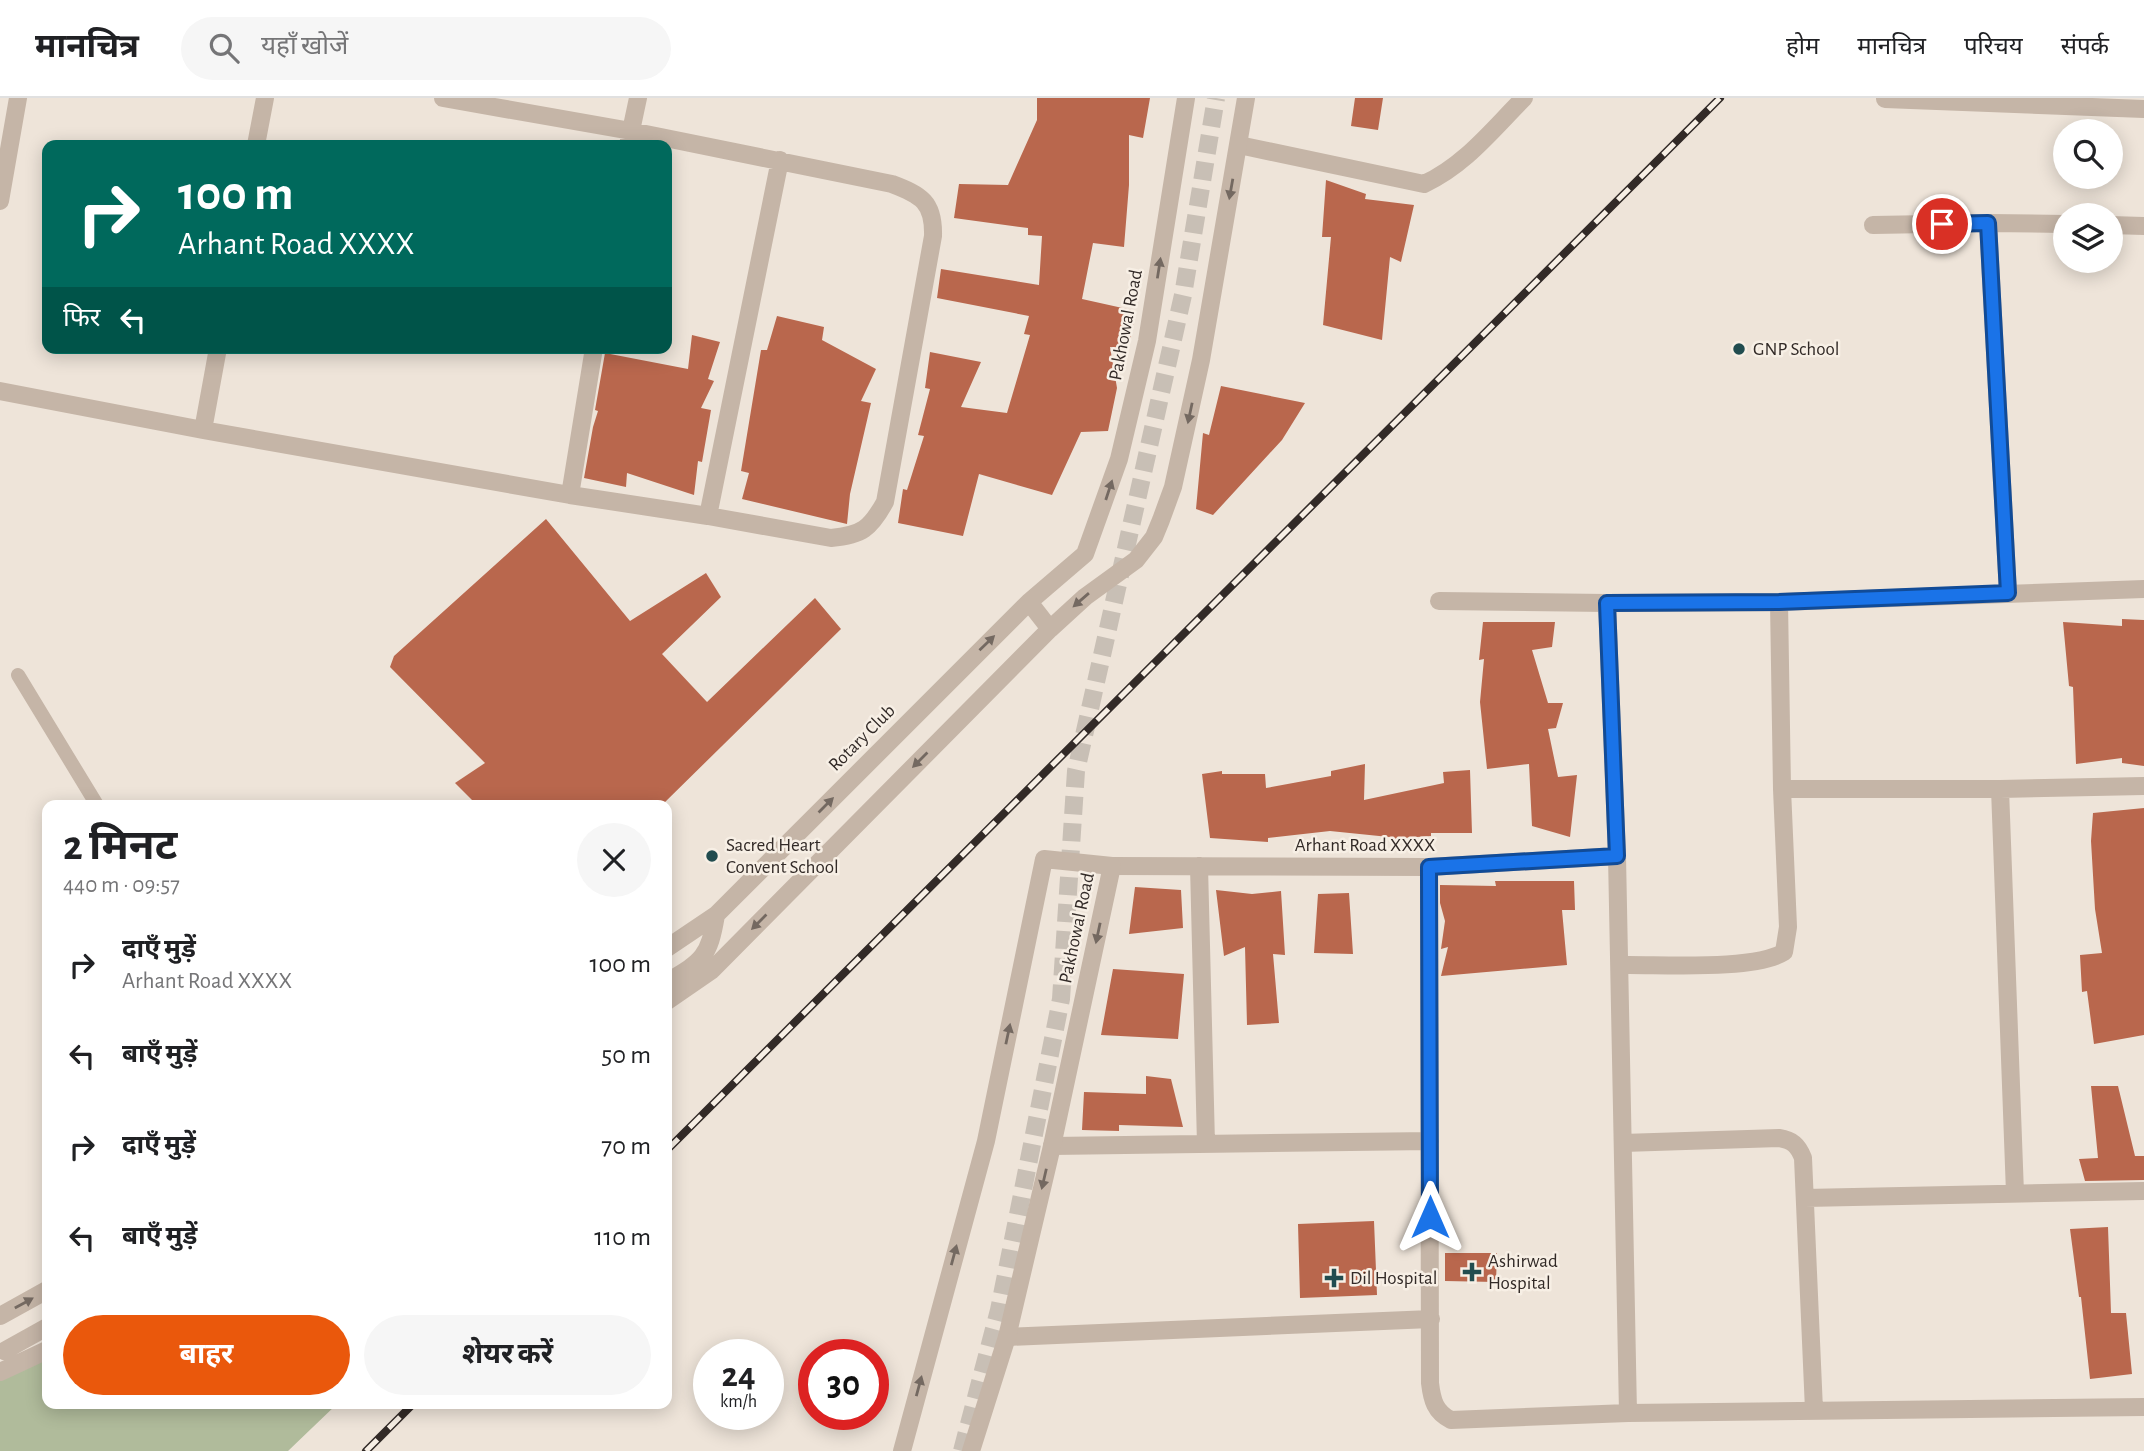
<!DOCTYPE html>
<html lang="hi">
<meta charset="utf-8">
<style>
:root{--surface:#fff;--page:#f6f6f6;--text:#202124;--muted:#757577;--line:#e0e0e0;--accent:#ea580c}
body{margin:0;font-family:"Alegreya Sans","Noto Sans Devanagari",sans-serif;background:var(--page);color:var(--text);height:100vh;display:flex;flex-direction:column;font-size:26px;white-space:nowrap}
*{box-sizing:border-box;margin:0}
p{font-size:23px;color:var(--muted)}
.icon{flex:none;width:38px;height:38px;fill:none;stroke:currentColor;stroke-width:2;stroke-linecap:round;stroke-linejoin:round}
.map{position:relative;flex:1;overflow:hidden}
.sheet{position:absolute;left:42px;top:702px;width:630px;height:609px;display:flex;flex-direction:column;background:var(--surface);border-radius:14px;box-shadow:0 4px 18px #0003}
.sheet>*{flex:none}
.guide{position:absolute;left:42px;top:42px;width:630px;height:214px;border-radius:14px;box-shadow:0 4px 18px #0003;background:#00695c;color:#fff;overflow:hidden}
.fabs{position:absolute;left:2053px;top:21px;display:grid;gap:14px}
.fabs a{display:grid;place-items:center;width:70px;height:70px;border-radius:50%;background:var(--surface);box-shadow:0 4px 18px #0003;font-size:35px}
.speed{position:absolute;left:693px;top:1241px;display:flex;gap:14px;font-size:35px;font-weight:700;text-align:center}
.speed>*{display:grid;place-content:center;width:91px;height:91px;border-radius:50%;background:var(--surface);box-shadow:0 4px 18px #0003;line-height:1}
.speed small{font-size:18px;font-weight:400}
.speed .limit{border:10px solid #d22;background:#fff;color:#111}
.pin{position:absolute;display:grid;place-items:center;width:60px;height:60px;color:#fff;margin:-30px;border:4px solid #fff;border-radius:50%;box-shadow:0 2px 7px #0007}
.me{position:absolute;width:77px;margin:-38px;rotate:0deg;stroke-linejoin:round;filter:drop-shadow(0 0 5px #0008)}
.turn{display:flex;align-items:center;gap:24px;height:147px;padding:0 21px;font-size:32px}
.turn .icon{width:91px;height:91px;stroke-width:2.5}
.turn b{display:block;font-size:49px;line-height:60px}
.then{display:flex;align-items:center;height:66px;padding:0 21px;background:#0003;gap:14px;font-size:26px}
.round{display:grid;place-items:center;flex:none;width:74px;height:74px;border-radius:37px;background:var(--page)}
.summary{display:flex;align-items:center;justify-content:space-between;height:119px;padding:0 21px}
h1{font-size:42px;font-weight:700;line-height:52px}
.action{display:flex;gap:14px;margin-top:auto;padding:14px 21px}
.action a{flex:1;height:80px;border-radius:42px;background:var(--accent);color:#fff;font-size:28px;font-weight:700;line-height:80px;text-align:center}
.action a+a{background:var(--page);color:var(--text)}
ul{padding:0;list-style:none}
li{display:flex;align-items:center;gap:21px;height:91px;padding:0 21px}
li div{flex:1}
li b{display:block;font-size:26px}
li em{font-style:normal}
header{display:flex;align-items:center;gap:42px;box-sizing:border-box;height:98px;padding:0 35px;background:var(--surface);border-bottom:2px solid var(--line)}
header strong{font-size:33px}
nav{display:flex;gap:38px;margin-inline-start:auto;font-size:24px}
.search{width:490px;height:63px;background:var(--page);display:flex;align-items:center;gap:18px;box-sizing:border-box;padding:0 24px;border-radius:38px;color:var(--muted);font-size:26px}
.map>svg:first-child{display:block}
.green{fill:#b0bb9b}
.building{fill:#b9674d}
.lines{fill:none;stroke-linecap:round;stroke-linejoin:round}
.tertiary-tunnel{stroke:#c8bfb5;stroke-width:18;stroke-dasharray:18 9;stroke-linecap:butt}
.service{stroke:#c5b5a7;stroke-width:14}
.minor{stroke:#c5b5a7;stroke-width:18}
.tertiary{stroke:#c5b5a7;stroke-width:18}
.rail-casing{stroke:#322a27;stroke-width:8}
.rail{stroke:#f7efe5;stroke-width:5;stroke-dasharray:16;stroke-linecap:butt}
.oneway{fill:#746961}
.route-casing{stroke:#114b97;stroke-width:18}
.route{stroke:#1a73e8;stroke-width:12}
.poi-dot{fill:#214c4f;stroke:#f7efe5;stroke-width:2.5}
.labels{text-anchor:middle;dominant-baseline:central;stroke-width:5;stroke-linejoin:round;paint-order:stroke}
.street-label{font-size:19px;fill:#322a27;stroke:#f7efe5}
.poi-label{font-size:19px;fill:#322a27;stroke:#f7efe5;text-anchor:start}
</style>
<header>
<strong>मानचित्र</strong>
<div class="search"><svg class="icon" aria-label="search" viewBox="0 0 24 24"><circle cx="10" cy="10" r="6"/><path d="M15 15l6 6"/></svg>यहाँ खोजें</div>
<nav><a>होम</a><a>मानचित्र</a><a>परिचय</a><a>संपर्क</a></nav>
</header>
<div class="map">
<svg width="2144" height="1353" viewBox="0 0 2144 1353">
<rect width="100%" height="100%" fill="#eee4d9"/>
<!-- green -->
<path class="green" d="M 47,1256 L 47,1306 L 337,1306 L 288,1353 L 0,1353 L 0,1275 Z"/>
<!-- building -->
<path class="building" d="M 1037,0 L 1150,0 L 1143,40 L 1129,37 L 1129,87 L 1124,149 L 1093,145 L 1082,201 L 1136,213 L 1128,251 L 1110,249 L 1117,290 L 1108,333 L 1081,334 L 1052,397 L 979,376 L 963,438 L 898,425 L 903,391 L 907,392 L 924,338 L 918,337 L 930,291 L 925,290 L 930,254 L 981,264 L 961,309 L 1007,315 L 1030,237 L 1024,236 L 1029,218 L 937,200 L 941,171 L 1039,187 L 1042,138 L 1028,137 L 1028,130 L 954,120 L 959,86 L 1008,87 L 1037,22 Z
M 1355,0 L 1383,0 L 1378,32 L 1351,28 Z
M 1326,82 L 1366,96 L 1365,101 L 1414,107 L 1401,164 L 1390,159 L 1382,242 L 1323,227 L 1331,139 L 1322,139 Z
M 777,218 L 824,229 L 822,242 L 876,271 L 861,303 L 871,305 L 850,396 L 847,426 L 742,401 L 749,375 L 741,373 L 761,252 L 767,252 Z
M 692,237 L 720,244 L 708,281 L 714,283 L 701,310 L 711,312 L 702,364 L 698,363 L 694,397 L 627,375 L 626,389 L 584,380 L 593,329 L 598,313 L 595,312 L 605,255 L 688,271 Z
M 1221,288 L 1305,305 L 1282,342 L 1213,417 L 1196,411 L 1203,335 L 1209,337 Z
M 546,421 L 630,523 L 706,475 L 721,499 L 662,556 L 707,604 L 815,500 L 841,531 L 662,707 L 477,707 L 455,685 L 485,665 L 390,569 L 394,558 Z
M 2122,521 L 2144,522 L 2144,668 L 2122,665 L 2122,660 L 2076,666 L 2073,589 L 2069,588 L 2063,524 L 2122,528 Z
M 1483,524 L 1555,524 L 1552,549 L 1532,552 L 1548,605 L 1563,605 L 1556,630 L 1548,631 L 1558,679 L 1577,677 L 1570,739 L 1532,728 L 1529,666 L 1487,671 L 1480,604 L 1484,561 L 1479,562 Z
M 1365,666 L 1364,702 L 1444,685 L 1443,674 L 1470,672 L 1472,735 L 1431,735 L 1431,738 L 1389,741 L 1389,739 L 1330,733 L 1268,740 L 1268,744 L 1210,740 L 1202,676 L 1222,673 L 1222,676 L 1265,676 L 1266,690 L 1331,678 L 1331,673 Z
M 2144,710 L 2144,937 L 2094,946 L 2087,893 L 2082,894 L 2080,857 L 2102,855 L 2095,811 L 2091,743 L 2093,715 Z
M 1495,783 L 1574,783 L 1575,812 L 1562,812 L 1567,867 L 1441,878 L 1448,849 L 1441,851 L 1445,823 L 1440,805 L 1440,787 L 1496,788 Z
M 1135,789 L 1181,792 L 1183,830 L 1129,836 Z
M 1216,792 L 1252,796 L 1281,793 L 1285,857 L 1273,856 L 1279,925 L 1247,927 L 1245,849 L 1224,858 Z
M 1349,795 L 1353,856 L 1314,855 L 1318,796 Z
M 1113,871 L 1184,876 L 1178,941 L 1101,937 Z
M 1146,978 L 1171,981 L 1183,1029 L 1119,1027 L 1119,1033 L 1082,1032 L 1084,994 L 1146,996 Z
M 2091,988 L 2118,988 L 2135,1058 L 2144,1058 L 2144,1082 L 2085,1083 L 2079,1061 L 2098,1060 Z
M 1374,1123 L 1377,1197 L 1300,1200 L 1298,1126 Z
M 2108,1129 L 2111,1215 L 2126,1215 L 2132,1276 L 2090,1281 L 2081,1199 L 2079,1199 L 2070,1131 Z
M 1445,1155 L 1497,1155 L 1496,1184 L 1445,1183 Z"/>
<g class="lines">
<!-- tertiary-tunnel -->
<path class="tertiary-tunnel" d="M 962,1353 L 999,1212 L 1061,901 L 1076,673 L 1183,197 L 1216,0"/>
<!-- service -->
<path class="service" d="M 18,577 L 97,707"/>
<!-- minor -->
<path class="minor" d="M 443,0 L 631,33 L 892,86 C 921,97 934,104 933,138 L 885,404 C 870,431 862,437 831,440 L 708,418 L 570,397
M 1885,1 L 2144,11
M 256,47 L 265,0
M 628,47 L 638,0
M 1239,47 L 1424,86 C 1465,67 1492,32 1524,0
M 1988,125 L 2008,495
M 1873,127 L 1988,125 L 2065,126
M 2110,127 L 2144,128
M 0,293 L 203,332 L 570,397 L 594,250
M 203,332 L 218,250
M 708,418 L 780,62
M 1439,503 L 1607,505 L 1779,504 L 2144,491
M 1607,505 L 1617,758 L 1628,1315
M 1782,691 L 2000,691 L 2144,688
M 2000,691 L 2015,1095
M 1112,768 L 1429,769 L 1617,758
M 1199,768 L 1206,1046
M 1429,769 L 1430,1285 C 1432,1302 1435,1314 1451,1322 L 1628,1315 L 2144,1309
M 1620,867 C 1659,866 1754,873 1784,854 L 1788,829 L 1782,691 L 1779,504
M 1623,1045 L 1779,1040 C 1792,1042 1798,1047 1803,1060 L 1814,1312
M 1052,1048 L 1430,1043
M 1805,1100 L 2144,1093
M 1007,1239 L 1431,1221"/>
<!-- tertiary -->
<path class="tertiary" d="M 0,103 L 18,0
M 1029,504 L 1050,531
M 667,850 L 716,817 L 1029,504 L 1085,456 L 1119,361 L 1147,243 L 1186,0
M 667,884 C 703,863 709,859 716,817
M 667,903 L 712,872 L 1050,531 L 1085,499 L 1136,462 L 1154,439 L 1161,422 L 1173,389 L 1201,262 L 1246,0
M 0,1218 L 47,1192
M 4,1253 L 47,1229
M 0,1274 L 47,1252
M 902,1353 L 986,1043 L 1044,761 L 1112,768 L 1052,1048 L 1007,1239 L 971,1353"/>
<defs>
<path id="rail" d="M 667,1052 L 1720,0
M 366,1353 L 413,1306"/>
</defs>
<!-- rail casing -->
<use href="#rail" class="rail-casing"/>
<!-- rail -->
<use href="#rail" class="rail"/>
</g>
<!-- one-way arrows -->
<defs><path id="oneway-solid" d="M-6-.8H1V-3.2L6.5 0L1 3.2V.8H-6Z" transform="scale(1.75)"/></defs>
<g class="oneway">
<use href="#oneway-solid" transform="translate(1231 91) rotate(100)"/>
<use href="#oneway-solid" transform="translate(1159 170) rotate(-81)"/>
<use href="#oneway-solid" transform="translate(1190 315) rotate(102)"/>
<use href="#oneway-solid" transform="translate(1109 392) rotate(-72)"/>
<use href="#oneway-solid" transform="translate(1081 502) rotate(139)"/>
<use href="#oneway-solid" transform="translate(987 545) rotate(-44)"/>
<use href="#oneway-solid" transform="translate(920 662) rotate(135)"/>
<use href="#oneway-solid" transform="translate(826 707) rotate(-45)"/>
<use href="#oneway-solid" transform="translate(759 824) rotate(135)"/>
<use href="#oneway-solid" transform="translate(1098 835) rotate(102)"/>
<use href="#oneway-solid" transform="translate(1008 936) rotate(-78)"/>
<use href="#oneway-solid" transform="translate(1044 1081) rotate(103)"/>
<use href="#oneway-solid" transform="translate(954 1157) rotate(-75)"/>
<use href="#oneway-solid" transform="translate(24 1205) rotate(-29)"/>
<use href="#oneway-solid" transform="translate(919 1288) rotate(-75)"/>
</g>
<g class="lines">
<defs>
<path id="route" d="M 1430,1119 L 1429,769 L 1617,758 L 1607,505 L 1779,504 L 2008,495 L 1988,125 L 1942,126"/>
</defs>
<!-- route casing -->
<use href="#route" class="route-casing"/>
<!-- route -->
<use href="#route" class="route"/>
</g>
<!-- markers -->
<g class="poi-dot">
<circle cx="1739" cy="251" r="7"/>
<circle cx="712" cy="758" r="7"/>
<path d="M1468.5 1163.5h7v7h7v7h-7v7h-7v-7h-7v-7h7z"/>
<path d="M1330.5 1169.5h7v7h7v7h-7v7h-7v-7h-7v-7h7z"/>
</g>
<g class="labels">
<!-- street labels -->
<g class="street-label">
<text transform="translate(1126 227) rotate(-79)">Pakhowal Road</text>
<text transform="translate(862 640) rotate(-45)">Rotary Club</text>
<text x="1365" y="747">Arhant Road XXXX</text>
<text transform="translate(1077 830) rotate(-78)">Pakhowal Road</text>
</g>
<!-- poi labels -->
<g class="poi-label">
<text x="1753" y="251">GNP School</text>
<text x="726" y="747">Sacred Heart<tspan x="726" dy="22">Convent School</tspan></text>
<text x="1488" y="1163">Ashirwad<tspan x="1488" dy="22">Hospital</tspan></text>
<text x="1350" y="1180">Dil Hospital</text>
</g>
</g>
</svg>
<div class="fabs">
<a><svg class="icon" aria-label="search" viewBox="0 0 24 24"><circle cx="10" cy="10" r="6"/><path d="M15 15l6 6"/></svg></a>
<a><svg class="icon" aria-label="layers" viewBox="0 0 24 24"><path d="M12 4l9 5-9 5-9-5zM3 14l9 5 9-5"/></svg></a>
</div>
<div class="speed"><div>24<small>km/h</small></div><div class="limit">30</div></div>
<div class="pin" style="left:1942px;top:126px;background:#d93025"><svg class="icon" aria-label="arrive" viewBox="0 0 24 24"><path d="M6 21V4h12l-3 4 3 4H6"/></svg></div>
<svg class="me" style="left:1430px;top:1119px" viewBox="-20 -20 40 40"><path d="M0-17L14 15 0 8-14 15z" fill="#1a73e8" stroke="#fff" stroke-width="4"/></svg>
<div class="guide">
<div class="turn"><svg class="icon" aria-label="right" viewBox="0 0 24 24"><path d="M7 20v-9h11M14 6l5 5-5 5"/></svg><div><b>100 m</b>Arhant Road XXXX</div></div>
<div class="then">फिर<svg class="icon" aria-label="left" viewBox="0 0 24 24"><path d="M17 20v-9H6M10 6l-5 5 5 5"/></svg></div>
</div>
<section class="sheet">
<div class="summary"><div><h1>2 मिनट</h1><p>440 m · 09:57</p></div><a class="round"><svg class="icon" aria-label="close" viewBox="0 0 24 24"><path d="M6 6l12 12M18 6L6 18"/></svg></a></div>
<ul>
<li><svg class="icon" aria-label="right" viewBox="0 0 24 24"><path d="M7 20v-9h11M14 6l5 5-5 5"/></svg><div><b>दाएँ मुड़ें</b><p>Arhant Road XXXX</p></div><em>100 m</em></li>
<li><svg class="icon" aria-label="left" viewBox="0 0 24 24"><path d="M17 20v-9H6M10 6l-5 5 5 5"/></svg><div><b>बाएँ मुड़ें</b></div><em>50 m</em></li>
<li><svg class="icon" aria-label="right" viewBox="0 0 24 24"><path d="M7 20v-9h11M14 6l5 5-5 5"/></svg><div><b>दाएँ मुड़ें</b></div><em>70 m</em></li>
<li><svg class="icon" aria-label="left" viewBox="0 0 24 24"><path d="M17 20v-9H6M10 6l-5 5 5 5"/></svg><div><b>बाएँ मुड़ें</b></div><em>110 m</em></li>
</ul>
<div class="action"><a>बाहर</a><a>शेयर करें</a></div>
</section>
</div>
